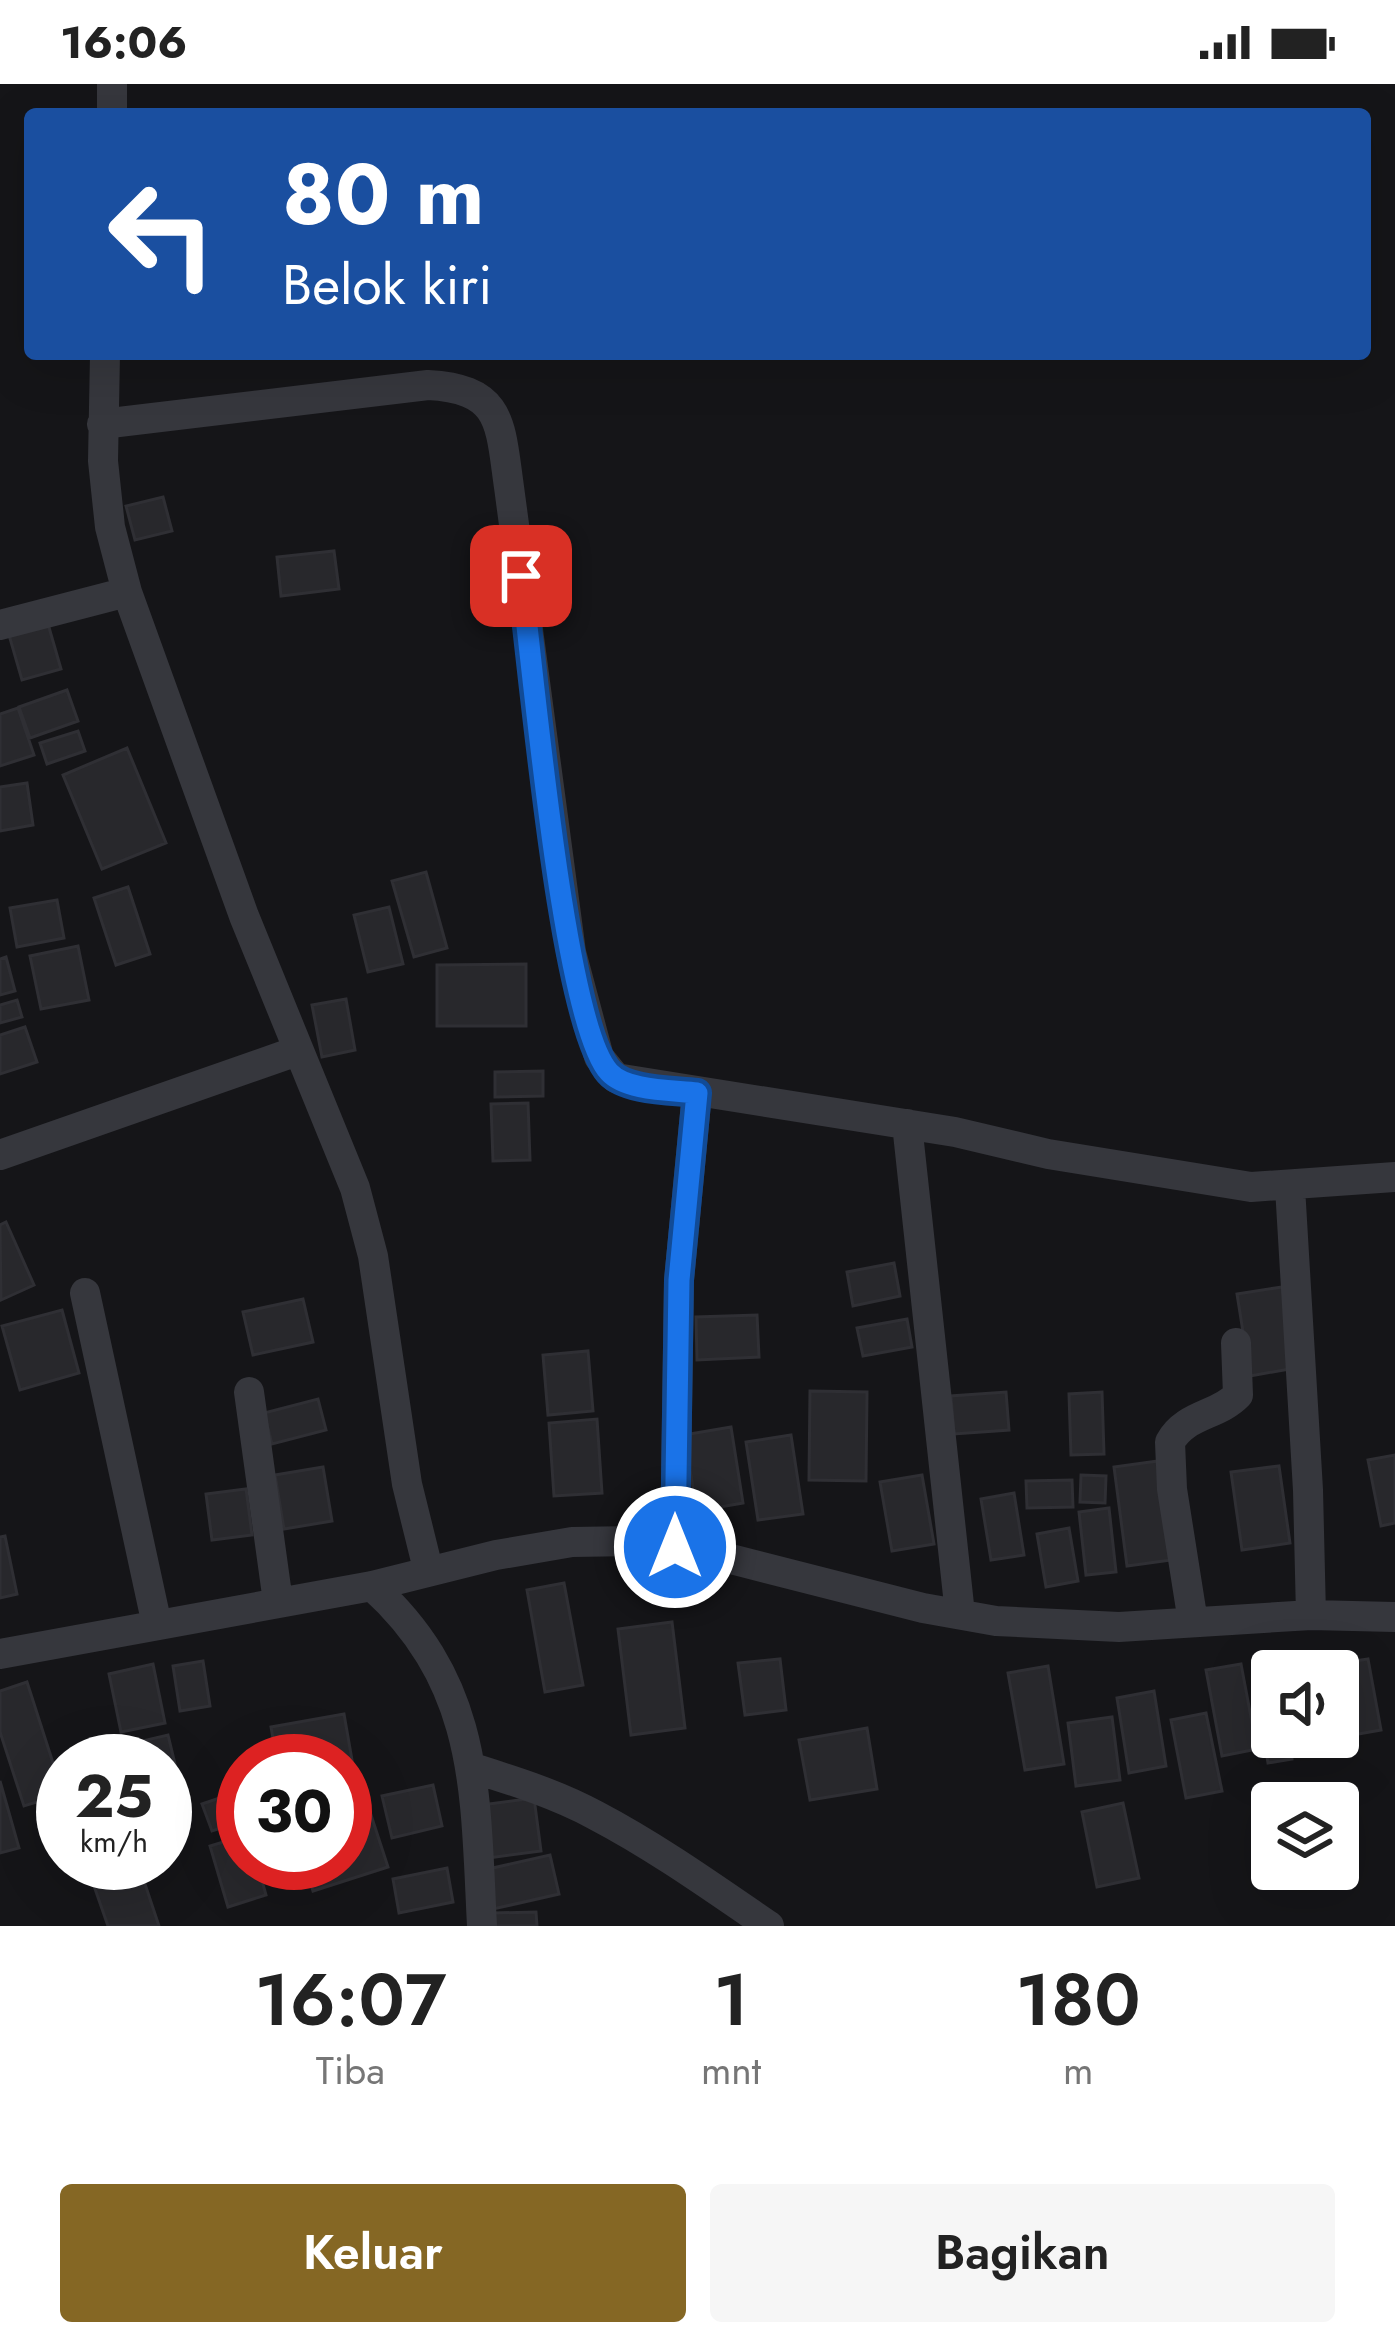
<!DOCTYPE html>
<html lang="id">
<style>
:root{--surface:#fff;--page:#f6f6f6;--text:#222;--muted:#767676;--accent:#856724}
body{margin:0;font-family:Jost,sans-serif;background:var(--page);color:var(--text);height:100vh;display:flex;flex-direction:column;font-size:45px;white-space:nowrap}
*{box-sizing:border-box;margin:0}
p{font-size:39px;color:var(--muted)}
.icon{flex:none;width:66px;height:66px;fill:none;stroke:currentColor;stroke-width:2;stroke-linecap:round;stroke-linejoin:round}
.map{position:relative;height:1842px;overflow:hidden}
.details{display:flex;flex-direction:column;background:var(--surface);flex:1}
.details>*{flex:none}
.guide{position:absolute;left:24px;top:24px;width:1347px;height:252px;border-radius:12px;box-shadow:0 12px 48px #0002;background:#1a4fa0;color:#fff;overflow:hidden}
.controls{position:absolute;left:1251px;top:1566px;display:grid;gap:24px}
.controls a{display:grid;place-items:center;width:108px;height:108px;border-radius:12px;background:var(--surface);box-shadow:0 12px 48px #0002;font-size:60px}
.speed{position:absolute;left:36px;top:1650px;display:flex;gap:24px;font-size:60px;font-weight:700;text-align:center}
.speed>*{display:grid;place-content:center;width:156px;height:156px;border-radius:50%;background:var(--surface);box-shadow:0 12px 48px #0002;line-height:1}
.speed small{font-size:30px;font-weight:400}
.speed .limit{border:18px solid #d22;background:#fff;color:#111}
.pin{position:absolute;display:grid;place-items:center;width:102px;height:102px;color:#fff;margin:-51px;border-radius:24px;box-shadow:0 6px 18px #0006}
.me{position:absolute;width:132px;margin:-66px;rotate:0deg;stroke-linejoin:round;filter:drop-shadow(0 0 9px #0008)}
.turn{display:flex;align-items:center;gap:42px;height:252px;padding:0 60px;font-size:54px}
.turn .icon{width:156px;height:156px;stroke-width:2.5}
.turn b{display:block;font-size:84px;line-height:102px}
.eta{display:flex;justify-content:space-evenly;align-items:center;height:204px;text-align:center}
.eta b{font-size:72px;font-weight:600;line-height:84px}
.primary-button{display:flex;gap:24px;margin-top:auto;padding:24px 60px}
.primary-button a{flex:1;height:138px;border-radius:12px;background:var(--accent);color:#fff;font-size:48px;font-weight:600;line-height:138px;text-align:center}
.primary-button a+a{background:var(--page);color:var(--text)}
.status{display:flex;justify-content:space-between;align-items:center;height:84px;padding:0 60px;background:var(--surface);direction:ltr}
.status svg{height:33px;fill:currentColor}
.map>svg:first-child{display:block}
.building{fill:#28282c;stroke:#2f2f34;stroke-width:3}
.lines{fill:none;stroke-linecap:round;stroke-linejoin:round}
.minor{stroke:#36373d;stroke-width:30}
.route-casing{stroke:#114b97;stroke-width:30}
.route{stroke:#1a73e8;stroke-width:21}
</style>
<div class="status"><b>16:06</b><svg viewBox="0 0 49 12"><path d="M0 12V9h3v3zM5 12V6h3v6zM10 12V3h3v9zM15 12V0h3v12zM26 1h20v11H26zM47 4h2v5h-2z"/></svg></div>
<div class="map">
<svg width="1395" height="1842" viewBox="0 0 1395 1842">
<rect width="100%" height="100%" fill="#151518"/>
<!-- building -->
<path class="building" d="M 163,413 L 172,447 L 135,456 L 126,422 Z
M 334,467 L 339,505 L 281,512 L 277,473 Z
M 46,533 L 61,585 L 22,596 L 7,544 Z
M 67,606 L 78,637 L 30,654 L 19,623 Z
M 18,624 L 34,671 L 0,682 L 0,630 Z
M 78,647 L 85,667 L 47,680 L 40,659 Z
M 127,664 L 166,759 L 102,785 L 63,691 Z
M 27,699 L 33,741 L 0,747 L 0,703 Z
M 426,788 L 447,864 L 414,873 L 392,797 Z
M 128,803 L 150,870 L 116,881 L 94,814 Z
M 57,816 L 64,854 L 17,863 L 10,824 Z
M 389,823 L 403,880 L 368,888 L 354,831 Z
M 78,862 L 89,916 L 41,925 L 30,872 Z
M 6,873 L 15,907 L 0,911 L 0,875 Z
M 526,880 L 526,942 L 437,942 L 437,881 Z
M 346,915 L 355,966 L 322,973 L 312,921 Z
M 17,916 L 22,933 L 0,939 L 0,921 Z
M 25,943 L 37,978 L 0,990 L 0,951 Z
M 543,987 L 543,1012 L 495,1013 L 495,988 Z
M 528,1019 L 530,1076 L 493,1077 L 491,1020 Z
M 6,1138 L 34,1201 L 1,1216 L 0,1141 Z
M 894,1179 L 900,1212 L 853,1222 L 847,1188 Z
M 1282,1203 L 1295,1284 L 1250,1292 L 1237,1210 Z
M 303,1215 L 313,1258 L 253,1271 L 243,1228 Z
M 62,1226 L 79,1289 L 20,1306 L 2,1242 Z
M 757,1231 L 759,1273 L 697,1276 L 696,1233 Z
M 907,1235 L 912,1263 L 863,1272 L 857,1244 Z
M 588,1267 L 593,1327 L 548,1331 L 543,1271 Z
M 810,1307 L 867,1308 L 866,1397 L 809,1396 Z
M 1006,1308 L 1009,1346 L 954,1350 L 951,1312 Z
M 1102,1308 L 1104,1370 L 1071,1371 L 1069,1310 Z
M 318,1315 L 326,1346 L 272,1360 L 264,1329 Z
M 597,1335 L 602,1409 L 554,1412 L 549,1339 Z
M 731,1343 L 743,1419 L 697,1427 L 684,1351 Z
M 791,1351 L 803,1430 L 758,1436 L 746,1358 Z
M 1395,1371 L 1395,1439 L 1381,1442 L 1368,1376 Z
M 1158,1377 L 1171,1476 L 1127,1482 L 1114,1383 Z
M 1279,1382 L 1290,1459 L 1242,1466 L 1231,1388 Z
M 323,1383 L 332,1437 L 284,1445 L 275,1391 Z
M 922,1391 L 934,1460 L 892,1467 L 880,1398 Z
M 1081,1391 L 1106,1392 L 1105,1419 L 1080,1418 Z
M 1072,1396 L 1073,1423 L 1027,1424 L 1026,1397 Z
M 246,1405 L 252,1451 L 212,1456 L 206,1410 Z
M 1014,1409 L 1024,1471 L 991,1476 L 981,1415 Z
M 1109,1424 L 1116,1488 L 1086,1491 L 1079,1428 Z
M 1069,1444 L 1078,1497 L 1046,1503 L 1037,1450 Z
M 5,1452 L 17,1510 L 0,1514 L 0,1453 Z
M 564,1499 L 583,1601 L 545,1608 L 527,1506 Z
M 672,1538 L 685,1644 L 631,1651 L 618,1545 Z
M 780,1575 L 786,1626 L 745,1631 L 738,1579 Z
M 1368,1575 L 1381,1646 L 1347,1652 L 1335,1580 Z
M 203,1577 L 210,1622 L 180,1627 L 173,1582 Z
M 153,1580 L 165,1639 L 121,1648 L 109,1590 Z
M 1241,1580 L 1257,1665 L 1222,1672 L 1206,1586 Z
M 1048,1582 L 1064,1680 L 1025,1686 L 1008,1589 Z
M 1277,1584 L 1272,1587 L 1272,1653 L 1288,1653 L 1292,1675 L 1268,1679 L 1253,1588 Z
M 27,1598 L 63,1710 L 24,1722 L 0,1648 L 0,1607 Z
M 1154,1607 L 1166,1682 L 1129,1689 L 1117,1614 Z
M 1206,1629 L 1222,1707 L 1186,1714 L 1171,1636 Z
M 344,1630 L 352,1676 L 277,1677 L 271,1643 Z
M 1112,1633 L 1120,1696 L 1076,1702 L 1068,1639 Z
M 867,1644 L 877,1705 L 810,1716 L 799,1656 Z
M 168,1651 L 183,1713 L 165,1717 L 165,1677 L 125,1677 L 121,1662 Z
M 359,1694 L 388,1783 L 313,1807 L 304,1779 L 345,1779 L 345,1698 Z
M 0,1697 L 19,1764 L 0,1769 Z
M 433,1701 L 442,1742 L 392,1754 L 382,1712 Z
M 240,1707 L 243,1737 L 212,1747 L 202,1720 Z
M 534,1714 L 541,1767 L 488,1774 L 481,1721 Z
M 1123,1719 L 1139,1794 L 1097,1803 L 1082,1728 Z
M 243,1752 L 243,1779 L 257,1779 L 266,1811 L 228,1823 L 210,1762 Z
M 550,1771 L 559,1810 L 493,1825 L 484,1786 Z
M 86,1779 L 138,1779 L 159,1842 L 108,1842 Z
M 447,1784 L 453,1818 L 399,1829 L 393,1795 Z
M 536,1828 L 537,1842 L 495,1842 L 494,1829 Z"/>
<g class="lines">
<!-- minor -->
<path class="minor" d="M 112,30 L 112,0
M 105,270 L 103,377 L 110,443 L 127,508 L 244,832 L 355,1104 L 373,1172 L 407,1400 L 428,1485
M 102,340 L 428,301 C 503,305 500,340 509,403 L 571,868 L 599,973 L 616,994 L 955,1048 L 1048,1070 L 1251,1103 L 1395,1093
M 0,541 L 127,508
M 907,1040 L 960,1530
M 0,1071 L 297,967
M 1290,1103 L 1308,1406 L 1311,1531
M 85,1209 L 157,1541
M 249,1308 L 278,1518
M 675,1463 L 679,1196 L 697,1009
M 372,1502 C 480,1600 475,1707 482,1842
M 1193,1538 L 1172,1405 L 1170,1358 C 1185,1330 1218,1332 1238,1311 L 1236,1259
M 0,1570 L 372,1502 L 496,1471 L 572,1458 L 635,1457 L 727,1474 L 923,1524 L 996,1537 L 1119,1543 L 1311,1531 L 1395,1533
M 473,1684 C 514,1697 556,1710 595,1731 C 656,1763 712,1803 769,1842"/>
</g>
<g class="lines">
<defs>
<path id="route" d="M 521,492 C 533,579 563,938 609,988 C 626,1007 672,1006 697,1009 L 679,1196 L 675,1463"/>
</defs>
<!-- route casing -->
<use href="#route" class="route-casing"/>
<!-- route -->
<use href="#route" class="route"/>
</g>
</svg>
<div class="controls">
<a><svg class="icon" aria-label="sound" viewBox="0 0 24 24"><path d="M4 9h4l5-4v14l-5-4H4zM17 9q2 3 0 6"/></svg></a>
<a><svg class="icon" aria-label="layers" viewBox="0 0 24 24"><path d="M12 4l9 5-9 5-9-5zM3 14l9 5 9-5"/></svg></a>
</div>
<div class="speed"><div>25<small>km/h</small></div><div class="limit">30</div></div>
<div class="pin" style="left:521px;top:492px;background:#d93025"><svg class="icon" aria-label="arrive" viewBox="0 0 24 24"><path d="M6 21V4h12l-3 4 3 4H6"/></svg></div>
<svg class="me" style="left:675px;top:1463px" viewBox="-20 -20 40 40"><circle r="17" fill="#1a73e8" stroke="#fff" stroke-width="3"/><path d="M0-11L8 9 0 5-8 9z" fill="#fff"/></svg>
<div class="guide">
<div class="turn"><svg class="icon" aria-label="left" viewBox="0 0 24 24"><path d="M17 20v-9H6M10 6l-5 5 5 5"/></svg><div><b>80 m</b>Belok kiri</div></div>
</div>
</div>
<section class="details">
<div class="eta">
<div><b>16:07</b><p>Tiba</p></div>
<div><b>1</b><p>mnt</p></div>
<div><b>180</b><p>m</p></div>
</div>
<div class="primary-button"><a>Keluar</a><a>Bagikan</a></div>
</section>
